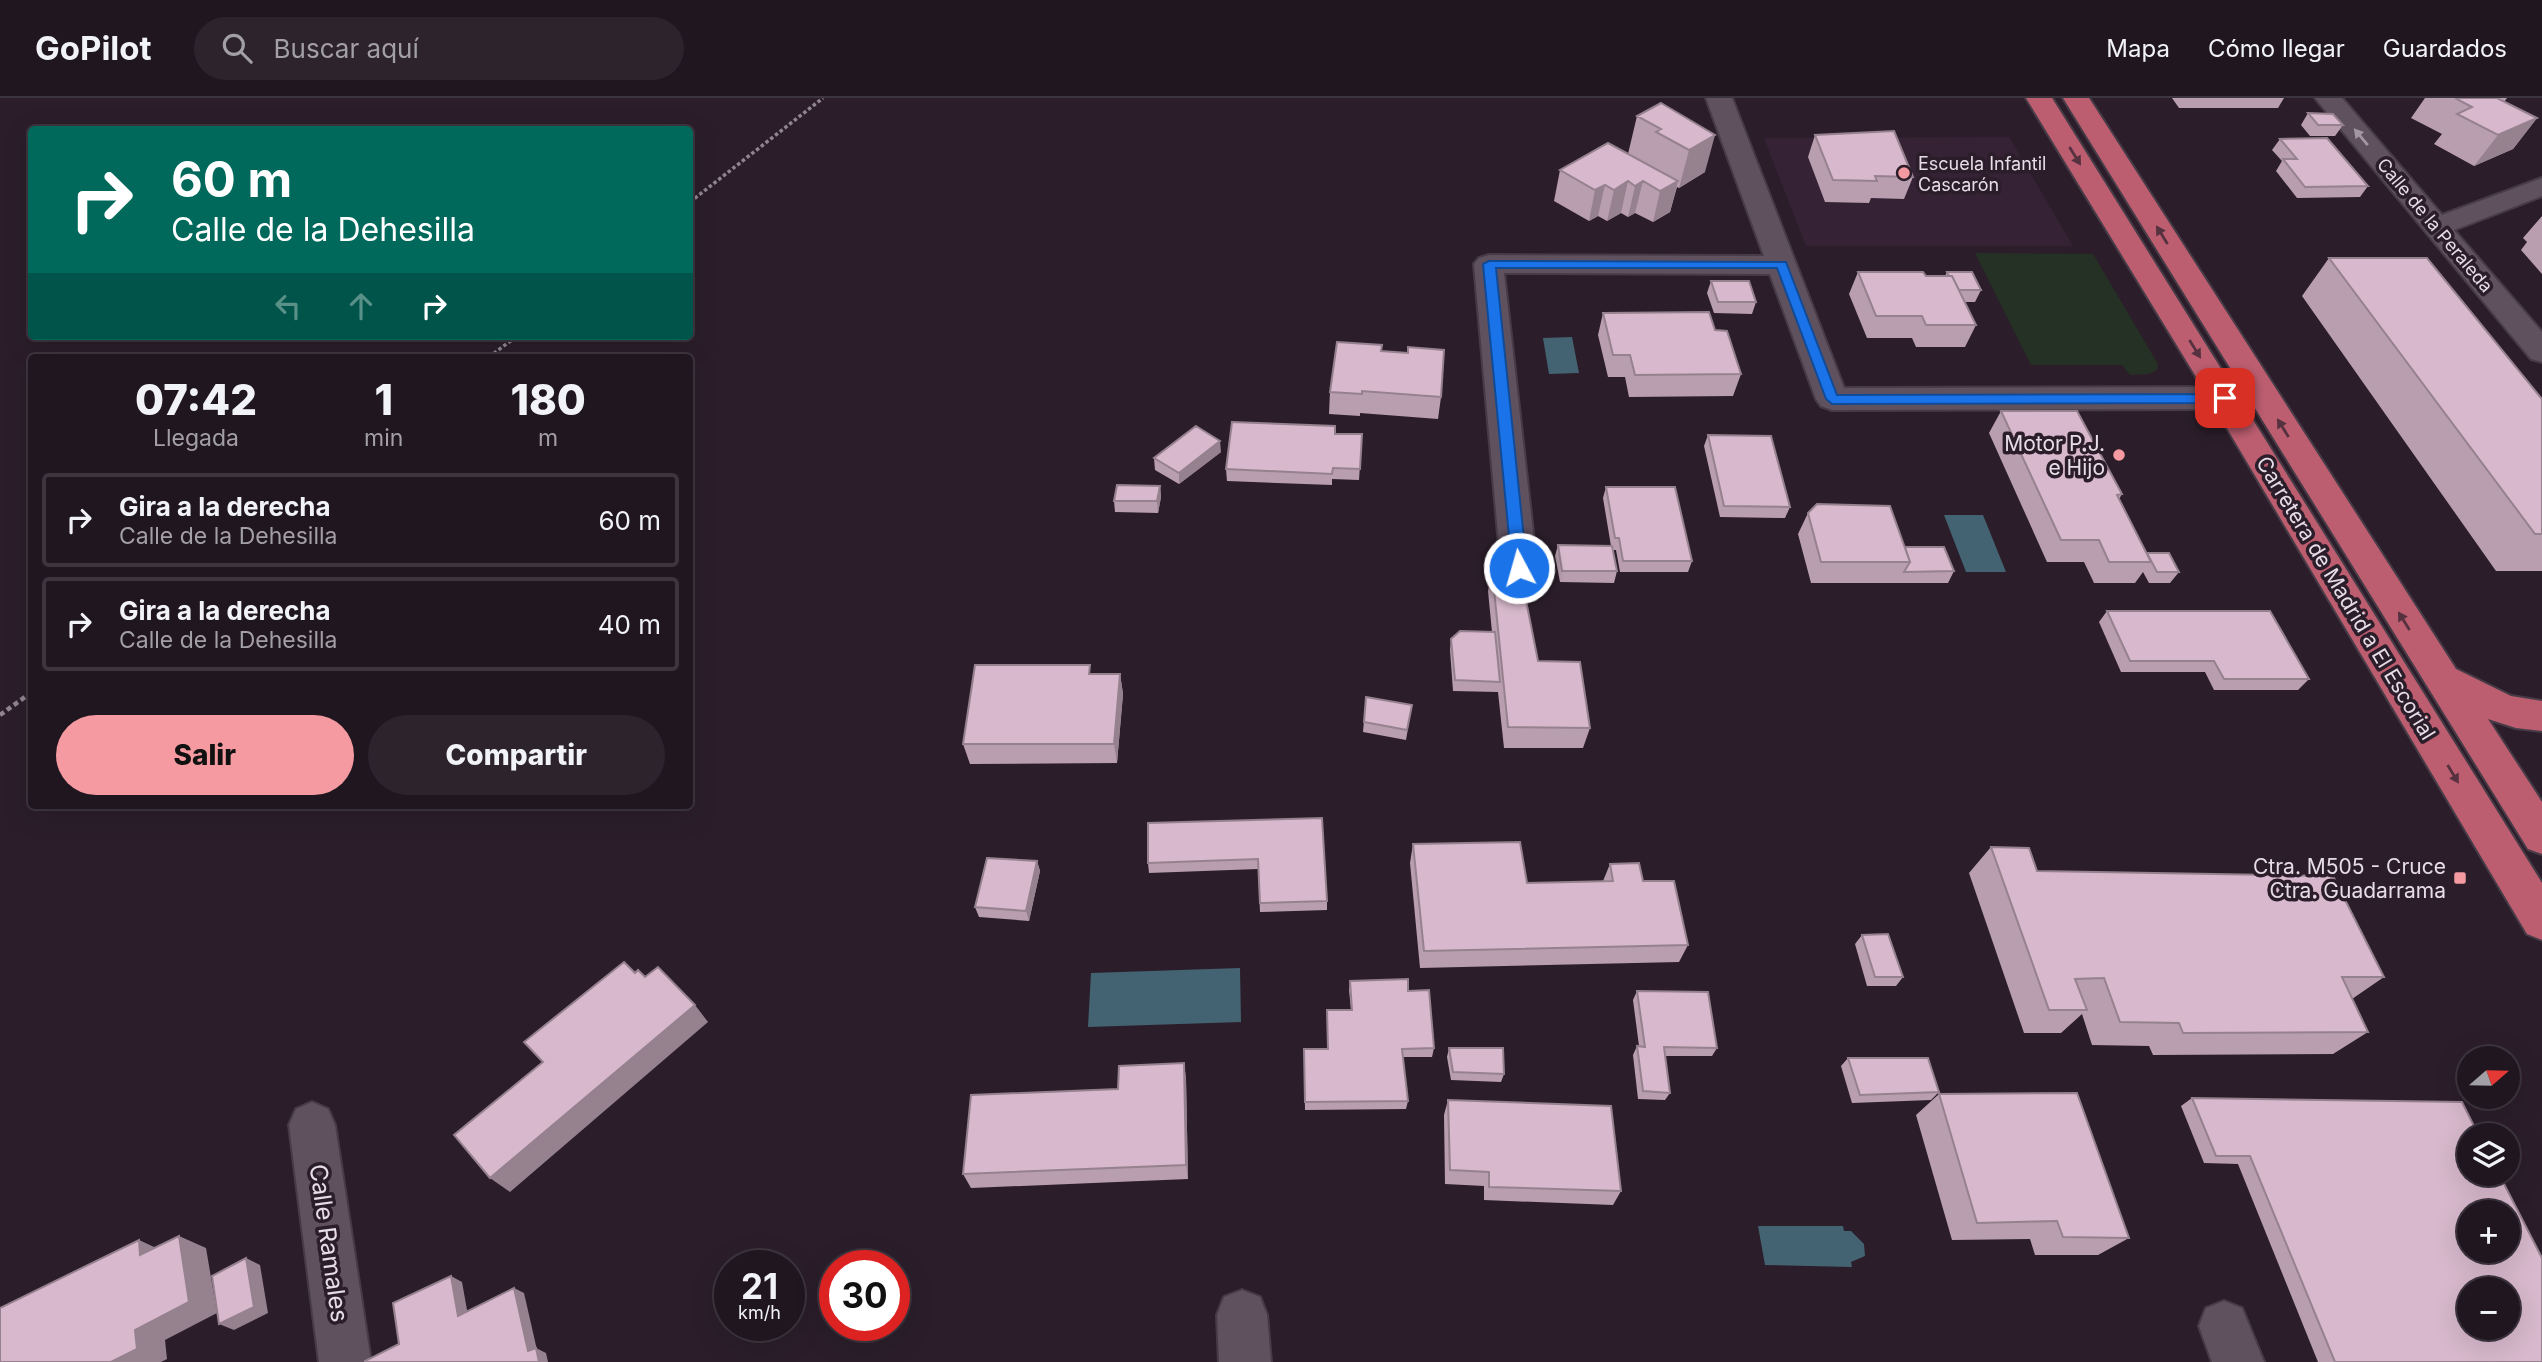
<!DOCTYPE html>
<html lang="es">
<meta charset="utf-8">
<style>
:root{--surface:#201620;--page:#2d232d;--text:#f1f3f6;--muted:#a29fa5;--line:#3d353e;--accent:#f49aa0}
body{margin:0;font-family:Inter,sans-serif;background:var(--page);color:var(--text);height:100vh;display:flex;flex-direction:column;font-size:26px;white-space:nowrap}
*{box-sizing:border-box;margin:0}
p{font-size:23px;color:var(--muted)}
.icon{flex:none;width:38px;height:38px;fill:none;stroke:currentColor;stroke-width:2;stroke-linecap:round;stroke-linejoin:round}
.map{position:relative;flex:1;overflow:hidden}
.drawer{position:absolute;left:28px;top:256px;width:665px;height:455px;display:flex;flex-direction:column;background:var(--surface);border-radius:7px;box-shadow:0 7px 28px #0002,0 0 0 2px var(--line)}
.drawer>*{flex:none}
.hud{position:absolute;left:28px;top:28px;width:665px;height:214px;border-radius:7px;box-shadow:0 7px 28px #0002,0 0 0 2px var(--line);background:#00695c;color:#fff;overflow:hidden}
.needle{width:46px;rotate:70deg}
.fabs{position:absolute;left:2457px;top:948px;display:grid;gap:14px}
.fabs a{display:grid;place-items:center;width:63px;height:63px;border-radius:50%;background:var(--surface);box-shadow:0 7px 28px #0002,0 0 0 2px var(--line);font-size:35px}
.speed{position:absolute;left:714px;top:1152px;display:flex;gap:14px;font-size:35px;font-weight:700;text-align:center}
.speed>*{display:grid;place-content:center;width:91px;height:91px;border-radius:50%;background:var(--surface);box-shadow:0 7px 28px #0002,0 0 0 2px var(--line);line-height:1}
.speed small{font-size:18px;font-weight:400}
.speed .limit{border:10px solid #d22;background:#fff;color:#111}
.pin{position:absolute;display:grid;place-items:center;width:60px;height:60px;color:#fff;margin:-30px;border-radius:14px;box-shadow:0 4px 10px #0006}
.me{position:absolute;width:77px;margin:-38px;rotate:354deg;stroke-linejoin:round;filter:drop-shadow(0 0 5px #0008)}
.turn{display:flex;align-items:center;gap:24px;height:147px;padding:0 28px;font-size:32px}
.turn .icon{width:91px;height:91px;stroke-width:2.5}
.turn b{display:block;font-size:49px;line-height:60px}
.lanes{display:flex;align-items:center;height:66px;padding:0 28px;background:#0003;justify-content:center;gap:35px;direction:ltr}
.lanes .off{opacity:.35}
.eta{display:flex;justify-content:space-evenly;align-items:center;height:119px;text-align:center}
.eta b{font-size:42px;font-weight:800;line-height:49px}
.cta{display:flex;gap:14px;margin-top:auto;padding:14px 28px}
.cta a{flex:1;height:80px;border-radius:42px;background:var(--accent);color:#111;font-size:28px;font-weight:800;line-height:80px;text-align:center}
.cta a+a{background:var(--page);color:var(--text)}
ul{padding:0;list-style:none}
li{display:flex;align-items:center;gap:21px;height:94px;margin:0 14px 10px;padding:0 14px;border:4px solid var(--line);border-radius:7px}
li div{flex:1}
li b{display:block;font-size:26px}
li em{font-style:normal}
header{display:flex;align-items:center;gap:42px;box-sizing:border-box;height:98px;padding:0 35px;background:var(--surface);border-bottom:2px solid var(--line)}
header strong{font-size:33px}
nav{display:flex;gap:38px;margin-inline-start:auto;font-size:24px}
.search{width:490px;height:63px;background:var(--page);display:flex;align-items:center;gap:18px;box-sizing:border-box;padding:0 24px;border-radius:38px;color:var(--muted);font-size:26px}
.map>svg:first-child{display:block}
.built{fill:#352335}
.green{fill:#253124}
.water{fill:#436372}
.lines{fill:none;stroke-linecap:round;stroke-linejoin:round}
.minor-casing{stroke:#463b46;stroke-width:4}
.trunk-casing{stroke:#463b46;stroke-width:4}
.path-far1{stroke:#90858f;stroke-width:3.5;stroke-dasharray:3.5 2.5;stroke-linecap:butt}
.path{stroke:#90858f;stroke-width:4.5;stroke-dasharray:5 3.5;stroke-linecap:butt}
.minor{fill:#60515f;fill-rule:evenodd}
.trunk{fill:#bc5e70;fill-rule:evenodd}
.wall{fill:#b99eaf}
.shaded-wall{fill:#96818f}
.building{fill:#d7b8cc;stroke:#96818f;stroke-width:2;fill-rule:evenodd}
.oneway{fill:#a397a2}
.oneway2{fill:#56313f}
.route{fill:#1a73e8;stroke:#114b97;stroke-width:2}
.poi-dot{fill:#f49aa0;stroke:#2b1e2a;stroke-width:2.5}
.labels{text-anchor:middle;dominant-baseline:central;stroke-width:7;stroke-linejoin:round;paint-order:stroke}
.far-poi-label{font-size:18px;fill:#e6dde6;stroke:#2b1e2a;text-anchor:start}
.far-street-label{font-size:18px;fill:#e6dde6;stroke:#2b1e2a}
.poi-label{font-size:21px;fill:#e6dde6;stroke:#2b1e2a;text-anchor:end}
.street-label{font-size:21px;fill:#e6dde6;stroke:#2b1e2a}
.near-street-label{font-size:24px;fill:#e6dde6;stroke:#2b1e2a}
</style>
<header>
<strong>GoPilot</strong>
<div class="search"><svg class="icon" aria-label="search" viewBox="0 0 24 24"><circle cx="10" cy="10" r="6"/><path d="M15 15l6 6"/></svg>Buscar aquí</div>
<nav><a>Mapa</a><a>Cómo llegar</a><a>Guardados</a></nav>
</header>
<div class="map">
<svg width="2542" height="1264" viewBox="0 0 2542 1264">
<rect width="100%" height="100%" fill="#2b1e2a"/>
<!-- built -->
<path class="built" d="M 2009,39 L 2073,148 L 1806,148 L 1764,40 Z"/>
<!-- green -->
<path class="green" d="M 1975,155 L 2093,156 L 2158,266 L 2157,272 L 2149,276 L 2130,277 L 2122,267 L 2031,267 Z"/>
<!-- water -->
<path class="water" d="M 1572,239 L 1579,275 L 1549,276 L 1543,240 Z
M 1944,417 L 1983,417 L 2006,474 L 1966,474 Z
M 1240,870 L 1241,924 L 1088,929 L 1091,875 Z
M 1758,1128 L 1843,1128 L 1844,1133 L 1851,1133 L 1864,1146 L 1865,1158 L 1851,1164 L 1852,1169 L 1765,1167 Z"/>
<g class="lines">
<defs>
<path id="minor" d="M 1706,0 L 1732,0 L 1844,290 L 2225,289 L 2236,293 L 2241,300 L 2236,307 L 2225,311 L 1832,312 L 1821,308 L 1816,301 L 1770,176 L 1504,175 L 1537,470 L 1531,479 L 1519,483 L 1507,479 L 1501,470 L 1474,166 L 1479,160 L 1489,157 L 1764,158 Z
M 2315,0 L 2342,0 L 2442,117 L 2542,80 L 2542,98 L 2454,132 L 2542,234 L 2542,264 L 2531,261 Z
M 312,1004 L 328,1011 L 335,1027 L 371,1264 L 319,1264 L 289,1027 L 296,1011 Z
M 1242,1192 L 1260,1199 L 1267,1217 L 1271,1264 L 1219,1264 L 1217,1217 L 1224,1199 Z
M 2224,1203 L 2242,1210 L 2264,1264 L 2212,1264 L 2199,1228 L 2206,1210 Z"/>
<path id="trunk" d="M 2026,0 L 2052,0 L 2542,785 L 2542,842 L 2527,836 L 2209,300 Z
M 2063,0 L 2089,0 L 2456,571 L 2511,598 L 2542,603 L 2542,633 L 2516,630 L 2488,621 L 2542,704 L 2542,756 L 2528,751 Z"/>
</defs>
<!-- minor casing -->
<use href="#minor" class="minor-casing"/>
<!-- trunk casing -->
<use href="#trunk" class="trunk-casing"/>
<!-- path-far1 -->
<path class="path-far1" d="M 690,104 L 823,0
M 489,259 L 517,238"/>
<!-- path -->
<path class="path" d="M 0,617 L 32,594"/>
<!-- minor -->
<use href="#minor" class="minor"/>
<!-- trunk -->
<use href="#trunk" class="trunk"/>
</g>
<!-- wall -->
<path class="wall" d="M 2172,0 L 2284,0 L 2278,10 L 2179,10 Z
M 2425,0 L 2507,0 L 2504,4 L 2537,20 L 2513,51 L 2474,68 L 2434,46 L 2442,36 L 2411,20 Z
M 1661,5 L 1705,74 L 1679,90 L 1677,89 L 1670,114 L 1653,124 L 1635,115 L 1628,119 L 1621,115 L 1607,123 L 1598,118 L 1589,123 L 1554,103 L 1560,72 L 1628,56 L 1637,18 Z
M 2308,15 L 2343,27 L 2335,38 L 2310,38 L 2301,27 Z
M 1815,37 L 1913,79 L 1904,101 L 1871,100 L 1869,105 L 1825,104 L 1808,59 Z
M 2280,41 L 2368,88 L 2360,99 L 2297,100 L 2276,73 L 2282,63 L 2272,52 Z
M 2542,118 L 2542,176 L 2521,152 L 2527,144 L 2523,140 Z
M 2329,160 L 2542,301 L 2542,473 L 2496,473 L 2302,198 Z
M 1858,174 L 1926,178 L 1945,178 L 1947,174 L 1981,192 L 1975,204 L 1965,204 L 1976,227 L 1965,249 L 1916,249 L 1912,240 L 1867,240 L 1849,196 Z
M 1711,183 L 1756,204 L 1752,216 L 1714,215 L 1707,195 Z
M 1603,215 L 1715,232 L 1741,276 L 1733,298 L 1629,299 L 1625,279 L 1608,279 L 1598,237 Z
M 1382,253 L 1441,299 L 1438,321 L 1360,315 L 1360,318 L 1329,316 L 1330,294 Z
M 2001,313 L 2122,396 L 2119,401 L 2147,456 L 2179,474 L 2170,485 L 2149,485 L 2143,474 L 2135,485 L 2094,485 L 2084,464 L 2047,464 L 1989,335 Z
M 1335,336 L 1362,336 L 1359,382 L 1332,381 L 1332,387 L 1227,383 L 1226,371 Z
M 1708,337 L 1790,409 L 1785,420 L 1720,419 L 1704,348 Z
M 1221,354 L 1179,386 L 1155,372 L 1154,360 Z
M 1160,388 L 1161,399 L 1158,415 L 1115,414 L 1114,403 Z
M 1606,389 L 1692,463 L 1688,474 L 1620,474 L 1616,452 L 1613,452 L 1617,473 L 1614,485 L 1560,484 L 1555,458 L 1558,447 L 1611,448 L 1603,400 Z
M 1808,415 L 1905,449 L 1954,473 L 1948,485 L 1811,485 L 1798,436 Z
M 1492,472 L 1538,563 L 1590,630 L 1583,650 L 1504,650 L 1498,594 L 1453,593 L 1450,552 L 1451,541 L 1492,534 L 1488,493 Z
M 2107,513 L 2309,581 L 2298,592 L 2214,592 L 2205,574 L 2121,574 L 2099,524 Z
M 1091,576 L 1120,576 L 1123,596 L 1117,665 L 970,666 L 963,646 Z
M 1366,599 L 1412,607 L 1406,642 L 1363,634 Z
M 1322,720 L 1327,803 L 1327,812 L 1260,814 L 1258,771 L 1149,775 L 1148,765 Z
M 1413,746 L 1527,785 L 1603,783 L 1610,766 L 1643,783 L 1688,847 L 1679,864 L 1420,870 L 1410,765 Z
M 1991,749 L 2037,773 L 2384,879 L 2352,901 L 2368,934 L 2333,956 L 2153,957 L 2149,948 L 2092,947 L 2082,916 L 2061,935 L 2024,935 L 1969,775 Z
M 1037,763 L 1040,773 L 1029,823 L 979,819 L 975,809 Z
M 1862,837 L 1903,879 L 1896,888 L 1867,888 L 1855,846 Z
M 1350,883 L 1408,893 L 1434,950 L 1432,959 L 1403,959 L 1408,1003 L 1406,1011 L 1305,1012 L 1304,951 L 1327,951 L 1327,912 L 1351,912 L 1349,892 Z
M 1637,893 L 1717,950 L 1712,958 L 1665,958 L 1670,995 L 1665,1002 L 1638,1001 L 1633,957 L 1637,948 L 1639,948 L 1633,902 Z
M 1449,950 L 1504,976 L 1501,984 L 1451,982 L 1447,959 Z
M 1848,960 L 1939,994 L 1931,1002 L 1852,1005 L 1841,968 Z
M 1184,965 L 1186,981 L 1188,1081 L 971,1090 L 963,1076 L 1118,991 Z
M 1939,996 L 2129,1140 L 2098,1157 L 2035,1157 L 2030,1141 L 1952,1142 L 1916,1017 Z
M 2192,1000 L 2542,1264 L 2318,1264 L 2238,1066 L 2204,1065 L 2181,1008 Z
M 1448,1002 L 1621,1093 L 1613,1107 L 1484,1102 L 1484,1088 L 1445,1086 L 1444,1017 Z"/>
<!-- shaded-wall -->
<path class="shaded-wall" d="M 2537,20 L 2513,51 L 2474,68 L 2498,37 Z
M 1715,37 L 1705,74 L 1679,90 L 1689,52 Z
M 1628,83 L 1621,115 L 1607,123 L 1614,92 Z
M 1643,83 L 1635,115 L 1628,119 L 1635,88 Z
M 1678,83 L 1670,114 L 1653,124 L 1660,93 Z
M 1605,87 L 1598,118 L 1589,123 L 1595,92 Z
M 1220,343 L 1221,354 L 1179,386 L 1179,375 Z
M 1160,388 L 1161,399 L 1158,415 L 1157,403 Z
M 1120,576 L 1123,596 L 1117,665 L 1114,646 Z
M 1037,763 L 1040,773 L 1029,823 L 1026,813 Z
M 695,907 L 708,924 L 510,1094 L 490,1080 Z
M 1184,965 L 1186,981 L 1188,1081 L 1186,1067 Z
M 179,1138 L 206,1150 L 217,1215 L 165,1242 L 167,1261 L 161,1264 L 111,1264 L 135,1232 Z
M 139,1142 L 167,1155 L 140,1157 Z
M 246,1160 L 260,1167 L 268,1215 L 234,1232 L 219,1226 Z
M 451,1178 L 462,1184 L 469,1223 L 458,1218 Z
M 514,1190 L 524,1195 L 537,1252 L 536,1250 L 546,1255 L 548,1264 L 539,1264 L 528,1253 Z"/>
<!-- building -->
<path class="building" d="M 2455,0 L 2497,0 L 2537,20 L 2498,37 L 2457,16 L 2472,9 Z
M 1661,5 L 1715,37 L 1689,52 L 1656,34 L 1661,31 L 1637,18 Z
M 2308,15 L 2333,16 L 2343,27 L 2318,27 Z
M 1894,33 L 1913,79 L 1875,78 L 1877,83 L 1833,82 L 1815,37 Z
M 2327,40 L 2368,88 L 2305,89 L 2283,61 L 2297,61 L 2280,41 Z
M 1608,45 L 1678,83 L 1660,93 L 1643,83 L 1635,88 L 1628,83 L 1614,92 L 1605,87 L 1595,92 L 1560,72 Z
M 2329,160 L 2427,160 L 2542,301 L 2542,436 L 2535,436 Z
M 1858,174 L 1923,174 L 1926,178 L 1952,178 L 1976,227 L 1926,227 L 1922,218 L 1876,218 Z
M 1947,174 L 1972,174 L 1981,192 L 1959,192 L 1952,178 L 1949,178 Z
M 1711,183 L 1749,183 L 1756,204 L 1718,204 Z
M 1709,214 L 1715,232 L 1727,233 L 1741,276 L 1635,277 L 1630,257 L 1613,257 L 1603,215 Z
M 1337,244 L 1382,247 L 1381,253 L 1408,255 L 1408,249 L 1444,252 L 1441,299 L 1362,293 L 1362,296 L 1330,294 Z
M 2001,313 L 2077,313 L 2122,396 L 2117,397 L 2151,464 L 2109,464 L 2099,442 L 2061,442 Z
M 1232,324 L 1335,328 L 1335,336 L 1362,336 L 1360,371 L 1333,370 L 1332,376 L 1226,371 Z
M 1196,328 L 1220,343 L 1179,375 L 1154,360 Z
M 1708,337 L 1771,338 L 1790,409 L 1724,408 Z
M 1117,387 L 1160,388 L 1157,403 L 1114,403 Z
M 1606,389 L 1675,389 L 1692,463 L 1623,463 L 1619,440 L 1615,440 Z
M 1817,406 L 1890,408 L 1910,464 L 1821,464 L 1808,415 Z
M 1558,447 L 1612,448 L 1617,473 L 1562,473 Z
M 1905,449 L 1944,449 L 1954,473 L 1904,474 L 1910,464 Z
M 2147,455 L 2169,455 L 2179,474 L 2157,474 Z
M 1492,472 L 1520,472 L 1538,563 L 1580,564 L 1590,630 L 1508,629 Z
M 2107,513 L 2270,513 L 2309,581 L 2224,581 L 2214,563 L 2130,563 Z
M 1460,533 L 1495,534 L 1500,584 L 1455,582 L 1451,541 Z
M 975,567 L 1090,567 L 1089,576 L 1120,576 L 1114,646 L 963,646 Z
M 1366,599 L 1412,607 L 1407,632 L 1364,624 Z
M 1322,720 L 1327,803 L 1260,805 L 1258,761 L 1148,765 L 1148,725 Z
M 1520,744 L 1527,785 L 1613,783 L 1610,766 L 1639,765 L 1643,783 L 1674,783 L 1688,847 L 1424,853 L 1413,746 Z
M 1991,749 L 2029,750 L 2037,773 L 2333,778 L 2384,879 L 2342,879 L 2368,934 L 2183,935 L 2179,925 L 2120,924 L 2104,880 L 2075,881 L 2087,912 L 2049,912 Z
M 987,760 L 1037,763 L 1026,813 L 975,809 Z
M 1888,836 L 1903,879 L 1875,879 L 1862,837 Z
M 624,864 L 635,875 L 638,872 L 645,879 L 658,869 L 695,907 L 490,1080 L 454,1037 L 543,964 L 524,944 Z
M 1408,881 L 1408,893 L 1429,892 L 1434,950 L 1402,951 L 1408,1003 L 1305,1004 L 1304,951 L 1328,951 L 1327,912 L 1352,912 L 1350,883 Z
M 1637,893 L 1708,894 L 1717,950 L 1664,949 L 1670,995 L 1643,993 L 1637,948 L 1645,949 Z
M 1449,950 L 1503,950 L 1504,976 L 1453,974 Z
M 1848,960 L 1928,960 L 1939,994 L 1860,997 Z
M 1184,965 L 1186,1067 L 963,1076 L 971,997 L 1118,991 L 1119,968 Z
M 2077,995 L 2129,1140 L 2063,1139 L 2057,1123 L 1977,1125 L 1939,996 Z
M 2192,1000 L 2462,1004 L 2479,1038 L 2469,1038 L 2469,1076 L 2499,1076 L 2542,1160 L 2542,1264 L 2335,1264 L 2250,1058 L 2216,1058 ZM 2469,1115 L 2508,1115 L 2508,1153 L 2469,1153 ZM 2469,1192 L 2508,1192 L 2508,1230 L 2469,1230 Z
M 1448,1002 L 1611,1008 L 1621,1093 L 1489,1089 L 1489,1074 L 1450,1072 Z
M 179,1138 L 189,1204 L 135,1232 L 137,1251 L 111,1264 L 0,1264 L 0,1210 L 139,1142 L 140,1157 Z
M 246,1160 L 254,1209 L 219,1226 L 212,1178 Z
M 451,1178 L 458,1218 L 514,1190 L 528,1253 L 536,1250 L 539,1264 L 365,1264 L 365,1263 L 399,1246 L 393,1205 Z"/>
<!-- one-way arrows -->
<defs><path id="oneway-solid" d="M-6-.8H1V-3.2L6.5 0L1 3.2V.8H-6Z" transform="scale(1.75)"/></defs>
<use class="oneway" href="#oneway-solid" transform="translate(2361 39) rotate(-130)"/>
<g class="oneway2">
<use href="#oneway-solid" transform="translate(2075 58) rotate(58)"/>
<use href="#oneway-solid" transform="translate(2162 137) rotate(-122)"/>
<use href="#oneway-solid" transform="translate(2195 251) rotate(58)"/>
<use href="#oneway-solid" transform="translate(2283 330) rotate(-122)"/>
<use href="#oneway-solid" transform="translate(2404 523) rotate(-122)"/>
<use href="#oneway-solid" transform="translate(2453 676) rotate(59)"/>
</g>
<!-- route -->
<path class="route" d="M 1489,163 L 1786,164 L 1837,297 L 2225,296 L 2232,300 L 2225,305 L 1832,306 L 1826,301 L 1777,170 L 1496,170 L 1527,470 L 1519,475 L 1512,470 L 1483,166 Z"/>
<!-- markers -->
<g class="poi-dot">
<circle cx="1904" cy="75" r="7"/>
<circle cx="2119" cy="357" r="7"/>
<rect x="2453" y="773" width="14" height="14" rx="3.5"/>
</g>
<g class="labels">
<!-- far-poi labels -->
<g class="far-poi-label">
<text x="1918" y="65">Escuela Infantil<tspan x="1918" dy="21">Cascarón</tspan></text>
</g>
<!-- far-street labels -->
<g class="far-street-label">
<text transform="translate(2435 127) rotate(50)">Calle de la Peraleda</text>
</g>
<!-- poi labels -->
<g class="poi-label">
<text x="2105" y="345">Motor P.J.<tspan x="2105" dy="24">e Hijo</tspan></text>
<text x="2446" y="768">Ctra. M505 - Cruce<tspan x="2446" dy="24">Ctra. Guadarrama</tspan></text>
</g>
<!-- street labels -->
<g class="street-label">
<text transform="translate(2346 500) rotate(59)">Carretera de Madrid a El Escorial</text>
</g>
<!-- near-street labels -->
<g class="near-street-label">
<text transform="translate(329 1145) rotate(82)">Calle Ramales</text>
</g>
</g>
</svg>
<div class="fabs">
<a><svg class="needle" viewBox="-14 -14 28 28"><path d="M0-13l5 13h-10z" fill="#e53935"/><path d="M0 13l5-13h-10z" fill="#a29fa5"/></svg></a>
<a><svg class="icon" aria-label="layers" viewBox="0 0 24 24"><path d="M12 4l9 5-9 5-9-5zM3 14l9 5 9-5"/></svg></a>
<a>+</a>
<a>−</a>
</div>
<div class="speed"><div>21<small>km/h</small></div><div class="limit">30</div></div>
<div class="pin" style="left:2225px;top:300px;background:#d93025"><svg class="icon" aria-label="arrive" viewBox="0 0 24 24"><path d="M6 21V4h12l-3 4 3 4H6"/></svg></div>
<svg class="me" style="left:1519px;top:470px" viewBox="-20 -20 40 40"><circle r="17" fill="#1a73e8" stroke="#fff" stroke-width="3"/><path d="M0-11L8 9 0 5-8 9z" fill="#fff"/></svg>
<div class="hud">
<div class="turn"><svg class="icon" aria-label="right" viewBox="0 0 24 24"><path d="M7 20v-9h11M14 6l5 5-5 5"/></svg><div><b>60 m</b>Calle de la Dehesilla</div></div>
<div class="lanes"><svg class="icon off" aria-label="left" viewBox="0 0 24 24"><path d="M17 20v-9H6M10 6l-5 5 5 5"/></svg><svg class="icon off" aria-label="ahead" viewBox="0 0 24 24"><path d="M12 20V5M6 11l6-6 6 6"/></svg><svg class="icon" aria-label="right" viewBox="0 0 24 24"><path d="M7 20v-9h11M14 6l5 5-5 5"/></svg></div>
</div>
<section class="drawer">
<div class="eta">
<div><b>07:42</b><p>Llegada</p></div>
<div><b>1</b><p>min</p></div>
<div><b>180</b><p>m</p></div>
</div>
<ul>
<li><svg class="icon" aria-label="right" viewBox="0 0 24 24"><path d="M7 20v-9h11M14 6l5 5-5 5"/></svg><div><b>Gira a la derecha</b><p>Calle de la Dehesilla</p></div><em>60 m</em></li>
<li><svg class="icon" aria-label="right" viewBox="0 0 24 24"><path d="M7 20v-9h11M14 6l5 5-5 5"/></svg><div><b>Gira a la derecha</b><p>Calle de la Dehesilla</p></div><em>40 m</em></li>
</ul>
<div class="cta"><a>Salir</a><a>Compartir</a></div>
</section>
</div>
